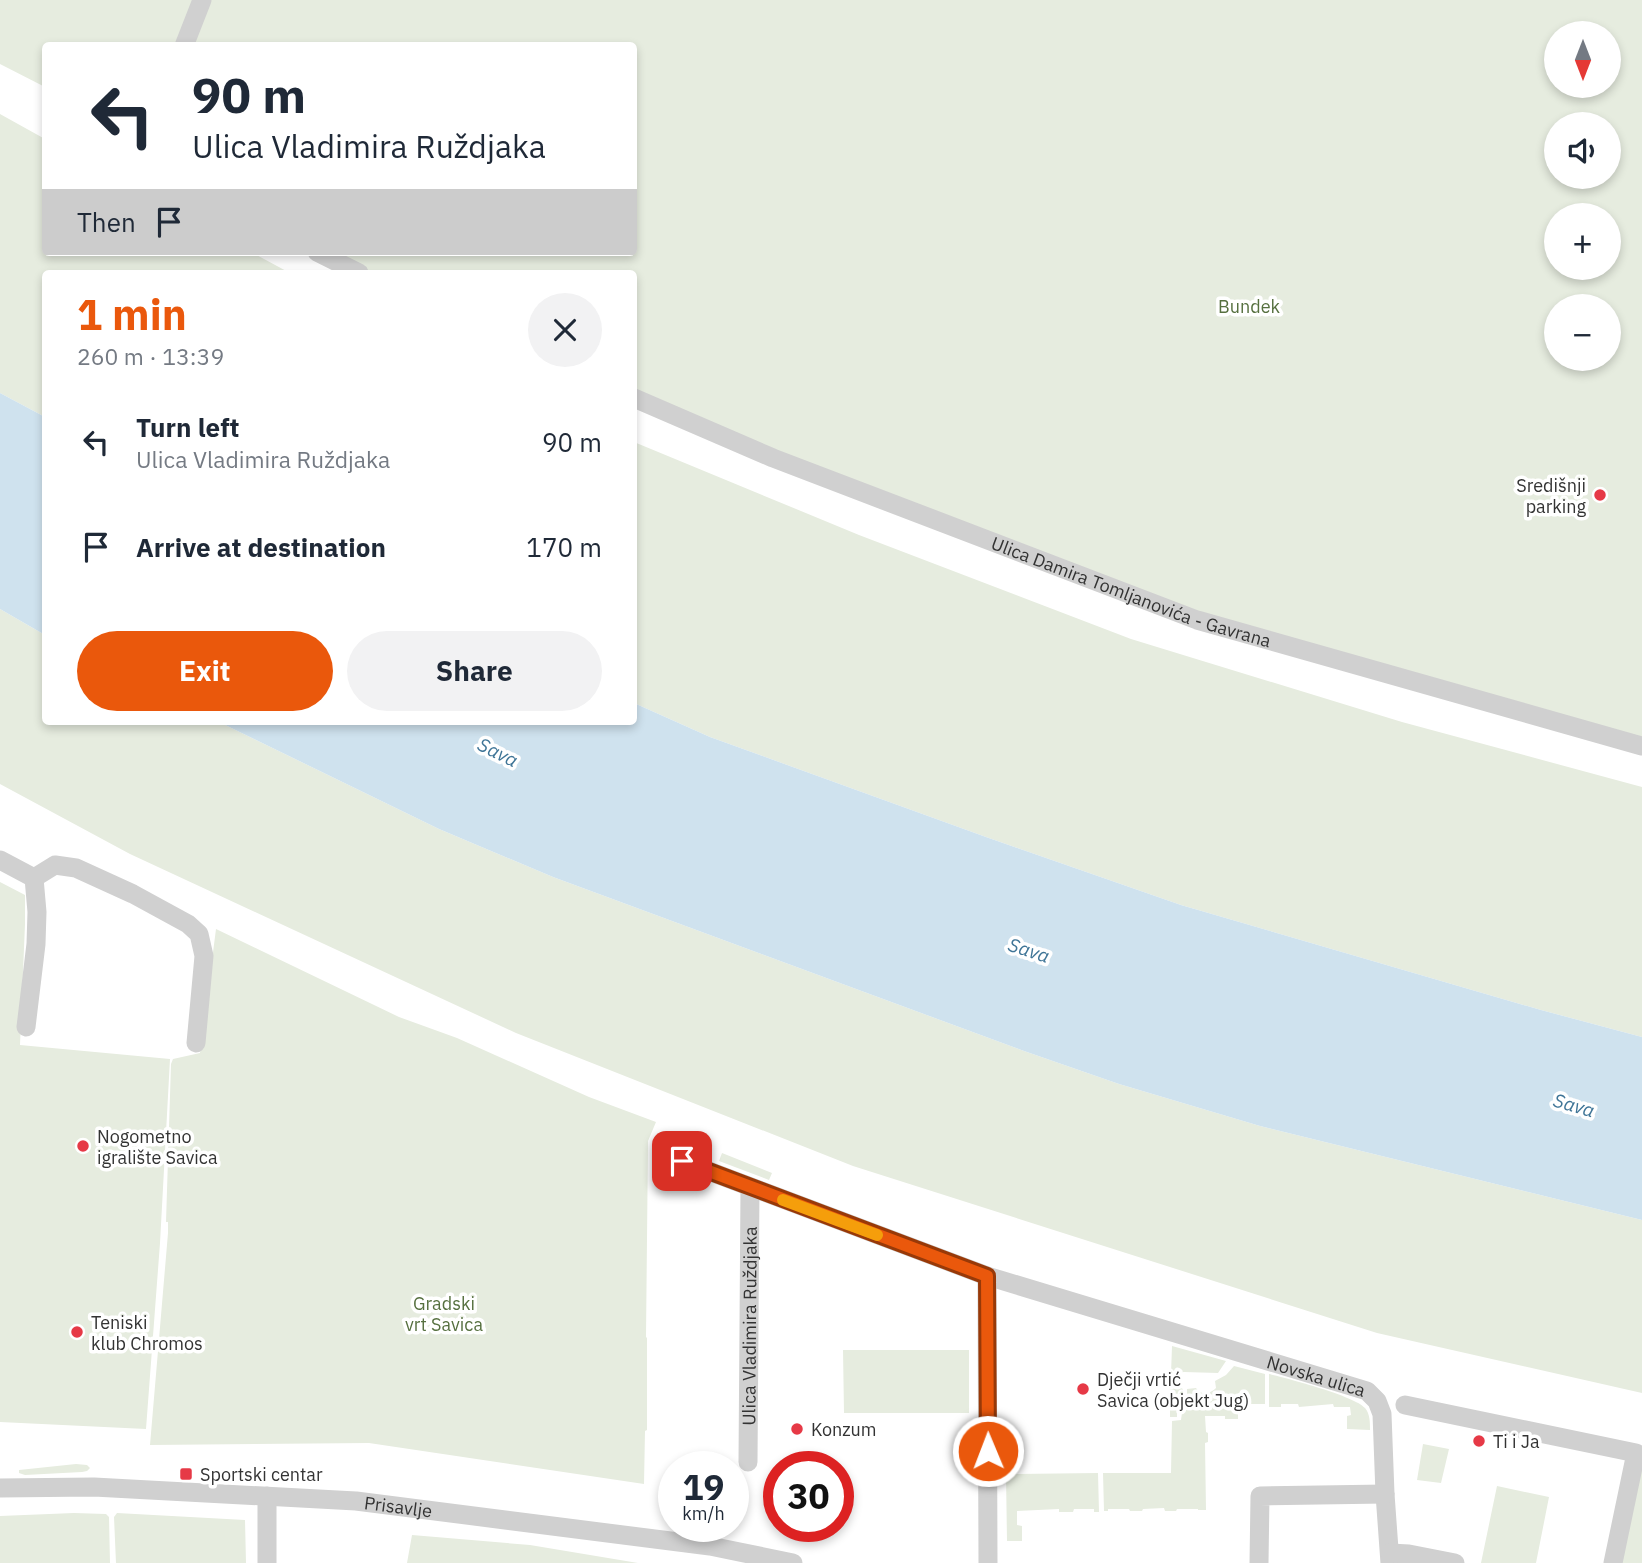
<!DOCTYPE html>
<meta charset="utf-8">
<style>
:root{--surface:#fff;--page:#f2f2f3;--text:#1f2937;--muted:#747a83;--accent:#ea580c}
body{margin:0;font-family:"IBM Plex Sans",sans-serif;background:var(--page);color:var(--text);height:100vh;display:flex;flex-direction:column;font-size:26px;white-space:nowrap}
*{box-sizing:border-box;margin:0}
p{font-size:23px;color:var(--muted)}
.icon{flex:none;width:38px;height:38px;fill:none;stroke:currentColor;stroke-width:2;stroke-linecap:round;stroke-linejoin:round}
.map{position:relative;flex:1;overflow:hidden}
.panel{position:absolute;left:42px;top:270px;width:595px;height:455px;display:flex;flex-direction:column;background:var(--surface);border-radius:7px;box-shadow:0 4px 10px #0003}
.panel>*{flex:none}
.hud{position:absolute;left:42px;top:42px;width:595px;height:214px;border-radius:7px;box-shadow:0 4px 10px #0003;background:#fff;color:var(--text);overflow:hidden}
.needle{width:46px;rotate:180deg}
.fabs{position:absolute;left:1544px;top:21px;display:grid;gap:14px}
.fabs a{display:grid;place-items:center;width:77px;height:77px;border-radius:50%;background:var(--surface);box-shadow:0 4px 10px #0003;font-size:35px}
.speed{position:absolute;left:658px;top:1451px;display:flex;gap:14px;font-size:35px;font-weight:700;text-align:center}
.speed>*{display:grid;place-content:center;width:91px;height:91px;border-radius:50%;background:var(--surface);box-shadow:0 4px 10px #0003;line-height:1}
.speed small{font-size:18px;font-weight:400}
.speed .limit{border:10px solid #d22;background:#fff;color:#111}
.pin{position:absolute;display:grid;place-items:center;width:60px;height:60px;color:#fff;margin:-30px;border-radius:14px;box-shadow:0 4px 10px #0006}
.me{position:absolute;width:77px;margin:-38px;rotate:359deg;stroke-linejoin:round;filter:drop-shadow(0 0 5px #0008)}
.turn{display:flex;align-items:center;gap:24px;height:147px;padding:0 35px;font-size:32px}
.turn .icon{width:91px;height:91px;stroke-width:2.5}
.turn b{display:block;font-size:49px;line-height:60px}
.then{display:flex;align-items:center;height:66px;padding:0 35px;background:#0003;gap:14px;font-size:26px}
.round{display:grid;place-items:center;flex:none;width:74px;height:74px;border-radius:37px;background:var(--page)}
.summary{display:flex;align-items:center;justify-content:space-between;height:119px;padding:0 35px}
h1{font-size:42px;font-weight:700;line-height:52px;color:var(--accent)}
.button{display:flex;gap:14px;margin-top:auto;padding:14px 35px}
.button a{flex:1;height:80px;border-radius:42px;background:var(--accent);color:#fff;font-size:28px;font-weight:700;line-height:80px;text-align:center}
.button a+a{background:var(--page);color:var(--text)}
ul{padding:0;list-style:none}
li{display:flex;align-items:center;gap:21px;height:105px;padding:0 35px}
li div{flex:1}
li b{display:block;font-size:26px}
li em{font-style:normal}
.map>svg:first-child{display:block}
.green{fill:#e6ecdf;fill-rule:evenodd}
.water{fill:#cfe2ee}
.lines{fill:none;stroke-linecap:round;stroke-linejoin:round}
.minor{stroke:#d0d0d0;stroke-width:19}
.route-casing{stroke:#983908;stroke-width:18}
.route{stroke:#ea580c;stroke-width:12}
.slow{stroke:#f59e0b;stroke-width:12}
.poi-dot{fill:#e63946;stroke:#fff;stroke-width:2.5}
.labels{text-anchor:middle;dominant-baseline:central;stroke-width:7;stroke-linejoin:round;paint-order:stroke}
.park-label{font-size:18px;fill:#56703f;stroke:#fff}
.poi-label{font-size:18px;fill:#333;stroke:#fff;text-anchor:start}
.street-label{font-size:18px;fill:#333;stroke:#fff}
.water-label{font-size:19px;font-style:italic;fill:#3f7597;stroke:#fff}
</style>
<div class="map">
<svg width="1642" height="1563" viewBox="0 0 1642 1563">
<rect width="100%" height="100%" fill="#fff"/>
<!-- green -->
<path class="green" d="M 0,0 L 1642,0 L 1642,744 L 1254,632 L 964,529 L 634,392 L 634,273 L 368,273 L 324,252 L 634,252 L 634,46 L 46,46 L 45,87 L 0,64 ZM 1556,33 L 1608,33 L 1608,86 L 1556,86 ZM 1556,124 L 1608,124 L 1608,177 L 1556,177 ZM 1556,215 L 1608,215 L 1608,268 L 1556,268 ZM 1556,306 L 1608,306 L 1608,359 L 1556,359 Z
M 0,114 L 45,139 L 46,252 L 251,252 L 290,273 L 46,273 L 45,417 L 0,393 Z
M 634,442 L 859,535 L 1131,639 L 1402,722 L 1642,787 L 1642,1037 L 1541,1010 L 1181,905 L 986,837 L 710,737 L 634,703 Z
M 0,609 L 45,635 L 46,721 L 217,721 L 439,829 L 553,877 L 1024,1051 L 1119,1084 L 1260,1126 L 1642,1220 L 1642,1393 L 1377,1333 L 853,1166 L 516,1033 L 130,854 L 0,784 Z
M 0,882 L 25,895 L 25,924 L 20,1045 L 170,1059 L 160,1243 L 146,1429 L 0,1422 Z
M 216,929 L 399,1017 L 457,1038 L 589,1097 L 656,1122 L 648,1141 L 646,1337 L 647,1338 L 647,1430 L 645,1431 L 644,1484 L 369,1443 L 150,1445 L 168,1233 L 168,1222 L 166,1222 L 171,1064 L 173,1059 L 200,1053 Z
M 722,1153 L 772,1173 L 769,1180 L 719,1161 Z
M 1172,1346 L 1226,1361 L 1218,1373 L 1184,1372 L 1171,1374 Z
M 843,1350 L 969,1350 L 969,1413 L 844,1413 Z
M 1234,1366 L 1265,1374 L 1265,1404 L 1246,1404 L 1246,1406 L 1238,1407 L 1238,1419 L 1225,1419 L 1225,1416 L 1205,1416 L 1206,1432 L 1208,1433 L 1208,1442 L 1205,1443 L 1206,1510 L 1198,1510 L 1198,1509 L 1177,1509 L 1176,1511 L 1165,1511 L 1164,1508 L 1143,1509 L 1142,1511 L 1130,1511 L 1129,1509 L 1108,1509 L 1108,1511 L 1104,1511 L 1103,1473 L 1171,1473 L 1172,1421 L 1181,1420 L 1183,1405 L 1187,1402 L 1187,1389 L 1196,1388 C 1201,1396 1210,1394 1216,1388 L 1215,1381 L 1226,1375 Z
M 1269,1374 C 1286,1378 1355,1396 1365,1408 C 1370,1414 1370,1422 1370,1430 L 1347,1429 L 1347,1416 L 1351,1415 L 1350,1407 L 1334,1407 L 1333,1404 L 1299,1407 L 1298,1404 L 1281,1404 L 1281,1407 L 1269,1407 Z
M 1170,1378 L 1176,1379 L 1177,1386 L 1183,1389 L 1183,1396 L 1177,1404 L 1177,1417 L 1170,1417 Z
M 1423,1444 L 1449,1449 L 1441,1483 L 1417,1480 Z
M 1642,1462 L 1642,1563 L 1620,1563 Z
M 76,1464 L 87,1465 L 90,1468 L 87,1471 L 82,1472 L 25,1475 L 19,1473 L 19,1470 Z
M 1098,1473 L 1099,1512 L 1094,1512 L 1094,1509 L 1074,1509 L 1073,1512 L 1059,1512 L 1059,1509 L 1017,1511 L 1017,1525 L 1022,1526 L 1022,1541 L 1007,1541 L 1006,1474 Z
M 1497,1486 L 1549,1497 L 1536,1563 L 1481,1563 Z
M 74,1513 L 106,1514 L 109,1517 L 110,1563 L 0,1563 L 0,1516 Z
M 117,1513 L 245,1520 L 246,1563 L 116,1563 L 114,1517 Z
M 412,1535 L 530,1545 L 638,1563 L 407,1563 Z"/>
<!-- water -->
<path class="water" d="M 0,393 L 45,417 L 45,635 L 0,609 Z
M 634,703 L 710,737 L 986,837 L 1181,905 L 1541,1010 L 1642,1037 L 1642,1220 L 1260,1126 L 1119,1084 L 1024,1051 L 553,877 L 439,829 L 217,721 L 634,721 Z"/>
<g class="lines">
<!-- minor -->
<g class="minor">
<path d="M 184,46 L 202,0"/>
<path d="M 317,252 L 359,273"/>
<path id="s1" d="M 634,398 L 773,458 L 1197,620 L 1642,746"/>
<path d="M 0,860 L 34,878 L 37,912 L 36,944 L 26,1027"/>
<path d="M 34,878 L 55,865 L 76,868 L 133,894 L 188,924 L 199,934 L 204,956 L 196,1043"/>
<path id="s2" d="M 682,1161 L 987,1276 L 1367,1391 L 1377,1401 L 1382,1414 L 1385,1494 L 1390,1563"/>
<path d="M 987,1276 L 988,1563"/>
<path d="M 1405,1405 L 1636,1453 L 1613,1563"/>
<path id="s3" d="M 748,1462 L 750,1188"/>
<path id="s4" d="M 0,1488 L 94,1487 L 356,1501 L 710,1546 L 793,1563"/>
<path d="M 267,1496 L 267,1563"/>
<path d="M 1390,1553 L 1409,1554 L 1455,1563"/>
<path d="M 1259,1563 L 1260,1496 L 1385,1494"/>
</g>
</g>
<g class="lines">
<defs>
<path id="route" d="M 682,1161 L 987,1276 L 988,1451"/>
</defs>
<!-- route casing -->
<use href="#route" class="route-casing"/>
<!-- route -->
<use href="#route" class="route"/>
<!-- slow -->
<path class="slow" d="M 783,1200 L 877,1235"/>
</g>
<!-- markers -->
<g class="poi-dot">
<circle cx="1600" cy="495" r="7"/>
<circle cx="83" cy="1146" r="7"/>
<circle cx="77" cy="1332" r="7"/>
<circle cx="1083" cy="1389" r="7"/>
<circle cx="797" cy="1429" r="7"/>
<circle cx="1479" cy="1441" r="7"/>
<rect x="179" y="1467" width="14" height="14" rx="3.5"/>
</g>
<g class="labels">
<!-- park labels -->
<g class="park-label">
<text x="1249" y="306">Bundek</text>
<text x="444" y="1303">Gradski<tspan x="444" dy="21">vrt Savica</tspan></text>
</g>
<!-- poi labels -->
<g class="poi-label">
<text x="1586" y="485" text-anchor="end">Središnji<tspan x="1586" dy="21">parking</tspan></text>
<text x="97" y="1136">Nogometno<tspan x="97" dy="21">igralište Savica</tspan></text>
<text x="91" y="1322">Teniski<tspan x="91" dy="21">klub Chromos</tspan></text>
<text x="1097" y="1379">Dječji vrtić<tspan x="1097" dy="21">Savica (objekt Jug)</tspan></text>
<text x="811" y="1429">Konzum</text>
<text x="1493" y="1441">Ti i Ja</text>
<text x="200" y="1474">Sportski centar</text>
</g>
<!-- street labels -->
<g class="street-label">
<text stroke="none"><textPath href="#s1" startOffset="534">Ulica Damira Tomljanovića - Gavrana</textPath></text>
<text stroke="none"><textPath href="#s3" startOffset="136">Ulica Vladimira Ruždjaka</textPath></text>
<text stroke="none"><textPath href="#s2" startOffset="670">Novska ulica</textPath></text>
<text stroke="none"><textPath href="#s4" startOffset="399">Prisavlje</textPath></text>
</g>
<!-- water labels -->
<g class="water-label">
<text transform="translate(498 752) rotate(26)">Sava</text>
<text transform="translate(1029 950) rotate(18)">Sava</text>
<text transform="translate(1574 1105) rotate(16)">Sava</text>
</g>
</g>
</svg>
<div class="fabs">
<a><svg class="needle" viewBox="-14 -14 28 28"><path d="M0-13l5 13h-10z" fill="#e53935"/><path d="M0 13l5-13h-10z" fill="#747a83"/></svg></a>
<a><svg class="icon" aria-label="sound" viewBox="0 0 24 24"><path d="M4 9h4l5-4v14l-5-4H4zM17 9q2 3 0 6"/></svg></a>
<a>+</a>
<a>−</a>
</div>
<div class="speed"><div>19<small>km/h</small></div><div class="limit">30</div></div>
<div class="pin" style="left:682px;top:1161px;background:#d93025"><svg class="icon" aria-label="arrive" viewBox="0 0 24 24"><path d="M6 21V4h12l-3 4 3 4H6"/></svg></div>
<svg class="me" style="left:988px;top:1451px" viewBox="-20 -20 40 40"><circle r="17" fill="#ea580c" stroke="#fff" stroke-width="3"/><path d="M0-11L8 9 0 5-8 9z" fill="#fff"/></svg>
<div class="hud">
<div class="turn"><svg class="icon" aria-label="left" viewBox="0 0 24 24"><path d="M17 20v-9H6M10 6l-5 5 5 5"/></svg><div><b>90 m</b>Ulica Vladimira Ruždjaka</div></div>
<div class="then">Then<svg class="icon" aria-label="arrive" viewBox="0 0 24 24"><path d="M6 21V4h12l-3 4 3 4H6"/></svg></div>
</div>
<section class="panel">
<div class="summary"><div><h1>1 min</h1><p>260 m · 13:39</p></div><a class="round"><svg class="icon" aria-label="close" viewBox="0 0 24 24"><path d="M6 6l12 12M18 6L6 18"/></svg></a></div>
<ul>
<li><svg class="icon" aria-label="left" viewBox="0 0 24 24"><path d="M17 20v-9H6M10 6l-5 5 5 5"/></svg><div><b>Turn left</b><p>Ulica Vladimira Ruždjaka</p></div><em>90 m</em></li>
<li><svg class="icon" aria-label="arrive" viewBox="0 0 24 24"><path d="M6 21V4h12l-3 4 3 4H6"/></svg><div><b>Arrive at destination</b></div><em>170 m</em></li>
</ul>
<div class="button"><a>Exit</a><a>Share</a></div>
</section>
</div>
